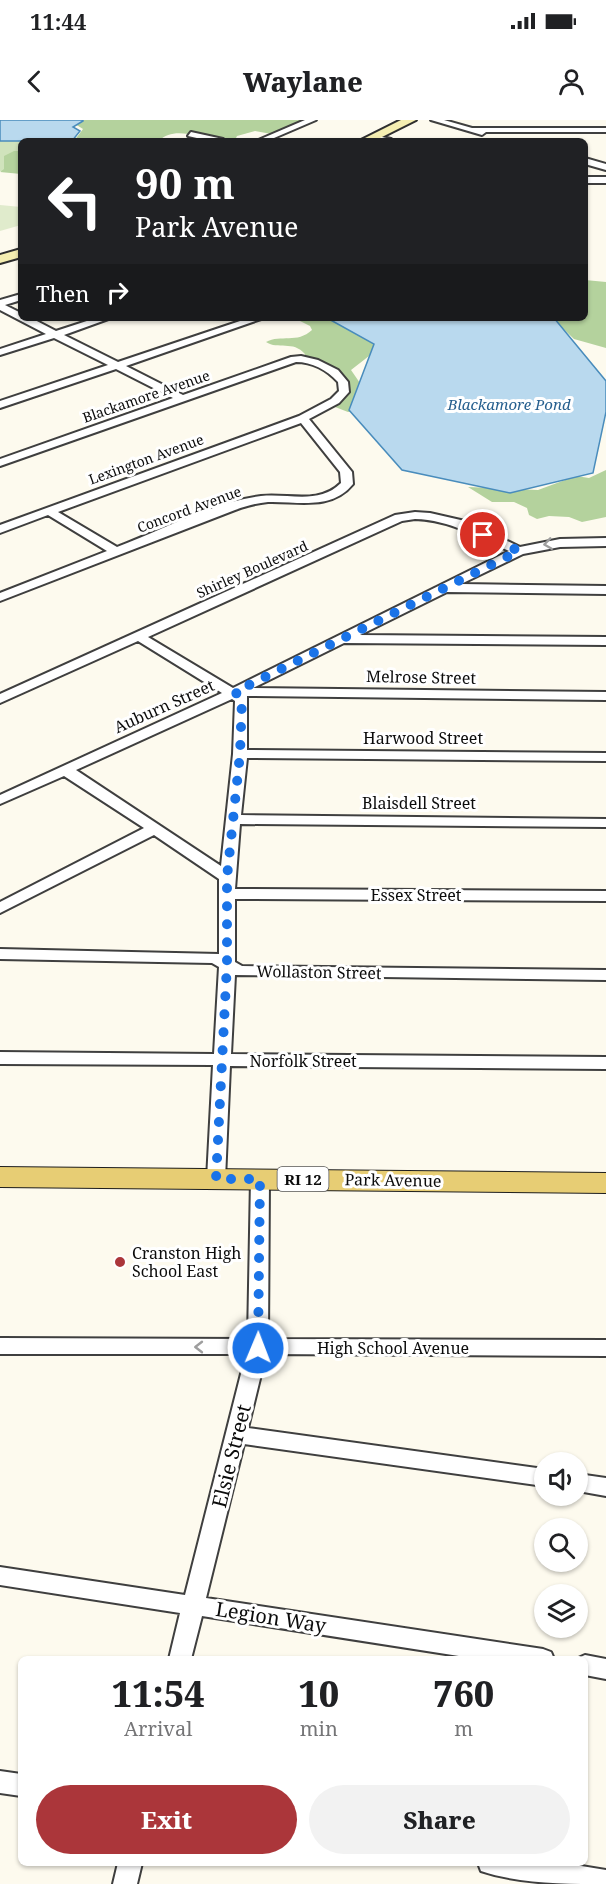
<!DOCTYPE html>
<style>
:root{--surface:#fff;--page:#f2f2f2;--text:#202124;--muted:#757577;--accent:#ab363a}
body{margin:0;font-family:"Noto Serif",serif;background:var(--page);color:var(--text);height:100vh;display:flex;flex-direction:column;font-size:22px;white-space:nowrap}
*{box-sizing:border-box;margin:0}
p{font-size:20px;color:var(--muted)}
.icon{flex:none;width:33px;height:33px;fill:none;stroke:currentColor;stroke-width:2;stroke-linecap:round;stroke-linejoin:round}
.map{position:relative;flex:1;overflow:hidden}
.details{position:absolute;left:18px;top:1536px;width:570px;height:210px;display:flex;flex-direction:column;background:var(--surface);border-radius:9px;box-shadow:0 2px 4px #0004}
.details>*{flex:none}
.guide{position:absolute;left:18px;top:18px;width:570px;height:183px;border-radius:9px;box-shadow:0 2px 4px #0004;background:#202124;color:#fff;overflow:hidden}
.tools{position:absolute;left:534px;top:1332px;display:grid;gap:12px}
.tools a{display:grid;place-items:center;width:54px;height:54px;border-radius:50%;background:var(--surface);box-shadow:0 2px 4px #0004;font-size:30px}
.pin{position:absolute;display:grid;place-items:center;width:51px;height:51px;color:#fff;margin:-26px;border:3px solid #fff;border-radius:50%;box-shadow:0 2px 6px #0007}
.me{position:absolute;width:66px;margin:-33px;rotate:1deg;stroke-linejoin:round;filter:drop-shadow(0 0 4px #0008)}
.turn{display:flex;align-items:center;gap:21px;height:126px;padding:0 18px;font-size:27px}
.turn .icon{width:78px;height:78px;stroke-width:2.5}
.turn b{display:block;font-size:42px;line-height:51px}
.then{display:flex;align-items:center;height:57px;padding:0 18px;background:#0003;gap:12px;font-size:22px}
.eta{display:flex;justify-content:space-evenly;align-items:center;height:102px;text-align:center}
.eta b{font-size:36px;font-weight:800;line-height:42px}
.cta{display:flex;gap:12px;margin-top:auto;padding:12px 18px}
.cta a{flex:1;height:69px;border-radius:36px;background:var(--accent);color:#fff;font-size:24px;font-weight:800;line-height:69px;text-align:center}
.cta a+a{background:var(--page);color:var(--text)}
.status{display:flex;justify-content:space-between;align-items:center;height:42px;padding:0 30px;background:var(--surface);direction:ltr}
.status svg{height:16px;fill:currentColor}
header{display:flex;justify-content:space-between;align-items:center;height:78px;padding:0 18px;background:var(--surface);font-size:27px;font-weight:800}
.map>svg:first-child{display:block}
.green{fill:#d0e3bc}
.forest{fill:#b4d29d}
.pitch{fill:#e0ebcc}
.water{fill:#b9d9ee;stroke:#498cbc;stroke-width:1.5}
.lines{fill:none;stroke-linecap:round;stroke-linejoin:round}
.street-casing{stroke:#3f3f3f;stroke-width:4}
.secondary-casing{stroke:#2e2e2e;stroke-width:4}
.primary-casing{stroke:#1d1d1d;stroke-width:2}
.street{fill:#fff;fill-rule:evenodd}
.secondary{fill:#f5eeb1;fill-rule:evenodd}
.primary{fill:#e7cd74;fill-rule:evenodd}
.oneway{stroke:#9e9e9e}
.route{stroke:#1a73e8;stroke-width:10;stroke-dasharray:0 18}
.poi-dot{fill:#ab363a;stroke:#fff;stroke-width:2}
.labels{text-anchor:middle;dominant-baseline:central;stroke-width:6;stroke-linejoin:round;paint-order:stroke}
.far-street-label{font-size:14px;fill:#0c0c0c;stroke:#fff}
.far-water-label{font-size:15px;font-style:italic;fill:#265f8e;stroke:#fff}
.shield{fill:#fff;stroke:#555;stroke-width:1.5}
.shield-label{font-size:15px;font-weight:bold;fill:#0c0c0c}
.street-label{font-size:16px;fill:#0c0c0c;stroke:#fff}
.poi-label{font-size:16px;fill:#0c0c0c;stroke:#fff;text-anchor:start}
.near-street-label{font-size:20px;fill:#0c0c0c;stroke:#fff}
</style>
<div class="status"><b>11:44</b><svg viewBox="0 0 49 12"><path d="M0 12V9h3v3zM5 12V6h3v6zM10 12V3h3v9zM15 12V0h3v12zM26 1h20v11H26zM47 4h2v5h-2z"/></svg></div>
<header><svg class="icon" aria-label="back" viewBox="0 0 24 24"><path d="M15 5l-7 7 7 7"/></svg>Waylane<svg class="icon" aria-label="person" viewBox="0 0 24 24"><circle cx="12" cy="8" r="4"/><path d="M4 21q1-7 8-7t8 7"/></svg></header>
<div class="map">
<svg width="606" height="1764" viewBox="0 0 606 1764">
<rect width="100%" height="100%" fill="#fdfaee"/>
<!-- green -->
<path class="green" d="M 0,21 L 6,20 L 42,21 L 21,21 L 21,51 L 0,51 Z"/>
<!-- forest -->
<path class="forest" d="M 84,0 L 311,0 L 277,15 L 255,11 L 237,16 L 235,20 L 239,21 C 231,21 223,22 215,20 C 198,17 173,6 159,21 L 74,21 L 83,9 L 75,4 Z
M 14,31 L 21,31 L 21,54 L 0,52 L 4,49 L 4,36 Z
M 585,160 L 606,162 L 606,228 L 574,219 L 552,198 L 585,198 Z
M 294,198 L 334,198 L 376,226 L 369,236 L 351,250 L 362,266 L 359,291 L 348,292 L 330,285 L 337,281 L 342,266 L 325,249 L 304,239 L 305,234 C 293,220 278,230 266,222 C 281,214 297,224 312,210 L 310,206 Z
M 606,350 L 606,397 L 582,402 L 569,397 L 549,396 L 537,399 L 529,395 L 527,388 L 514,382 L 492,382 L 468,367 L 538,370 L 576,356 L 589,358 Z"/>
<!-- pitch -->
<path class="pitch" d="M 0,85 L 21,87 L 21,105 L 0,111 Z"/>
<!-- water -->
<path class="water" d="M 0,0 L 83,0 L 83,1 L 73,7 L 80,11 L 72,21 L 0,21 Z
M 327,198 L 554,198 L 606,261 L 606,292 L 593,353 L 510,373 L 402,350 L 349,290 L 374,224 Z"/>
<g class="lines">
<defs>
<path id="street" d="M 305,0 L 316,0 L 267,21 L 256,21 Z
M 431,0 L 444,0 L 472,8 L 606,8 L 606,12 L 486,12 L 482,15 Z
M 191,12 L 223,19 L 224,21 L 210,21 L 188,16 Z
M 373,15 L 391,19 L 392,21 L 370,19 Z
M 585,38 L 606,44 L 606,50 L 585,44 Z
M 585,57 L 606,57 L 606,63 L 585,63 Z
M 21,174 L 21,180 L 5,185 L 21,193 L 21,198 L 31,198 L 56,211 L 96,198 L 111,198 L 64,215 L 118,242 L 249,198 L 264,198 L 126,246 L 183,275 L 291,237 L 301,236 L 318,240 L 338,250 L 348,262 L 349,272 L 339,283 L 309,299 L 352,352 L 353,364 C 331,391 298,381 268,382 C 257,383 246,386 235,390 L 0,481 L 0,473 L 107,431 L 48,395 L 0,413 L 0,405 L 299,296 L 331,279 L 339,271 L 338,262 C 327,250 312,242 296,242 L 0,346 L 0,339 L 173,278 L 116,249 L 0,288 L 0,281 L 108,245 L 54,218 L 0,235 L 0,229 L 46,214 L 0,190 L 0,180 ZM 301,303 L 340,352 L 341,363 C 319,385 289,373 261,376 C 214,382 162,410 117,427 L 58,392 Z
M 415,392 L 430,393 L 465,401 L 520,427 L 560,419 L 606,418 L 606,426 L 560,427 L 523,434 L 461,464 L 606,466 L 606,474 L 447,472 L 360,515 L 606,517 L 606,525 L 344,523 L 253,568 L 606,572 L 606,580 L 247,576 L 247,630 L 606,633 L 606,641 L 247,638 L 241,695 L 606,699 L 606,707 L 240,704 L 235,769 L 606,771 L 606,781 L 235,779 L 235,842 L 242,846 L 606,850 L 606,860 L 235,855 L 231,934 L 606,937 L 606,949 L 230,946 L 225,1059 L 222,1064 L 210,1064 L 207,1059 L 213,945 L 0,944 L 0,932 L 214,934 L 219,847 L 212,843 L 0,839 L 0,829 L 219,834 L 219,759 L 154,715 L 0,793 L 0,782 L 144,708 L 64,656 L 0,684 L 0,675 L 222,573 L 138,521 L 0,583 L 0,574 L 395,395 ZM 415,399 C 450,400 478,417 509,431 L 233,568 L 148,517 L 402,401 ZM 232,579 L 235,581 L 233,634 L 221,746 L 76,650 Z
M 260,1053 L 266,1054 L 269,1059 L 268,1219 L 606,1220 L 606,1236 L 266,1234 L 248,1308 L 544,1349 L 544,1366 L 244,1324 L 206,1478 L 543,1529 L 551,1532 L 554,1539 L 478,1539 L 202,1496 L 191,1539 L 169,1539 L 180,1493 L 0,1465 L 0,1447 L 185,1475 L 246,1234 L 0,1234 L 0,1218 L 248,1219 L 251,1059 L 254,1054 Z
M 578,1354 L 606,1358 L 606,1376 L 578,1371 Z
M 585,1535 L 606,1539 L 606,1559 L 585,1555 L 585,1539 L 576,1539 Z
M 0,1651 L 21,1654 L 21,1676 L 0,1673 Z
M 118,1743 L 142,1743 L 137,1764 L 113,1764 Z
M 478,1743 L 563,1743 L 606,1750 L 606,1764 C 565,1764 520,1764 481,1751 Z"/>
<path id="secondary" d="M 401,0 L 416,0 L 374,21 L 359,21 Z
M 21,129 L 21,137 L 0,143 L 0,135 Z"/>
<path id="primary" d="M 0,1047 L 606,1053 L 606,1073 L 0,1067 Z"/>
</defs>
<!-- street casing -->
<use href="#street" class="street-casing"/>
<!-- secondary casing -->
<use href="#secondary" class="secondary-casing"/>
<!-- primary casing -->
<use href="#primary" class="primary-casing"/>
<!-- street -->
<use href="#street" class="street"/>
<!-- secondary -->
<use href="#secondary" class="secondary"/>
<!-- primary -->
<use href="#primary" class="primary"/>
</g>
<!-- one-way arrows -->
<defs><path id="oneway-chevron" d="M-2-3.5L2.5 0L-2 3.5" fill="none" stroke-width="1.6" stroke-linecap="round" stroke-linejoin="round" transform="scale(1.5)"/></defs>
<g class="oneway">
<use href="#oneway-chevron" transform="translate(548 424) rotate(172)"/>
<use href="#oneway-chevron" transform="translate(199 1227) rotate(-180)"/>
</g>
<g class="lines">
<!-- route -->
<path class="route" d="M 258,1228 L 260,1059 L 216,1059 L 227,844 L 227,757 L 240,634 L 242,579 L 235,572 L 519,431 L 483,415"/>
</g>
<!-- markers -->
<circle class="poi-dot" cx="120" cy="1142" r="6"/>
<g class="labels">
<!-- far-street labels -->
<g class="far-street-label">
<text transform="translate(146 276) rotate(-19)">Blackamore Avenue</text>
<text transform="translate(146 339) rotate(-20)">Lexington Avenue</text>
<text transform="translate(189 389) rotate(-20)">Concord Avenue</text>
<text transform="translate(252 449) rotate(-24)">Shirley Boulevard</text>
</g>
<!-- far-water labels -->
<g class="far-water-label">
<text x="509" y="284">Blackamore Pond</text>
</g>
<!-- shield labels -->
<rect class="shield" x="277.5" y="1047" width="51" height="24" rx="4.5"/>
<g class="shield-label">
<text x="303" y="1059">RI 12</text>
</g>
<!-- street labels -->
<g class="street-label">
<text transform="translate(421 557) rotate(1)">Melrose Street</text>
<text transform="translate(164 586) rotate(-24)">Auburn Street</text>
<text x="423" y="618">Harwood Street</text>
<text x="419" y="683">Blaisdell Street</text>
<text x="416" y="775">Essex Street</text>
<text transform="translate(319 852) rotate(1)">Wollaston Street</text>
<text x="303" y="941">Norfolk Street</text>
<text transform="translate(393 1060) rotate(1)">Park Avenue</text>
<text x="393" y="1228">High School Avenue</text>
</g>
<!-- poi labels -->
<g class="poi-label">
<text x="132" y="1133">Cranston High<tspan x="132" dy="18">School East</tspan></text>
</g>
<!-- near-street labels -->
<g class="near-street-label">
<text transform="translate(231 1336) rotate(-76)">Elsie Street</text>
<text transform="translate(271 1497) rotate(9)">Legion Way</text>
</g>
</g>
</svg>
<div class="tools">
<a><svg class="icon" aria-label="sound" viewBox="0 0 24 24"><path d="M4 9h4l5-4v14l-5-4H4zM17 9q2 3 0 6"/></svg></a>
<a><svg class="icon" aria-label="search" viewBox="0 0 24 24"><circle cx="10" cy="10" r="6"/><path d="M15 15l6 6"/></svg></a>
<a><svg class="icon" aria-label="layers" viewBox="0 0 24 24"><path d="M12 4l9 5-9 5-9-5zM3 14l9 5 9-5"/></svg></a>
</div>
<div class="pin" style="left:483px;top:415px;background:#d93025"><svg class="icon" aria-label="arrive" viewBox="0 0 24 24"><path d="M6 21V4h12l-3 4 3 4H6"/></svg></div>
<svg class="me" style="left:258px;top:1228px" viewBox="-20 -20 40 40"><circle r="17" fill="#1a73e8" stroke="#fff" stroke-width="3"/><path d="M0-11L8 9 0 5-8 9z" fill="#fff"/></svg>
<div class="guide">
<div class="turn"><svg class="icon" aria-label="left" viewBox="0 0 24 24"><path d="M17 20v-9H6M10 6l-5 5 5 5"/></svg><div><b>90 m</b>Park Avenue</div></div>
<div class="then">Then<svg class="icon" aria-label="right" viewBox="0 0 24 24"><path d="M7 20v-9h11M14 6l5 5-5 5"/></svg></div>
</div>
<section class="details">
<div class="eta">
<div><b>11:54</b><p>Arrival</p></div>
<div><b>10</b><p>min</p></div>
<div><b>760</b><p>m</p></div>
</div>
<div class="cta"><a>Exit</a><a>Share</a></div>
</section>
</div>
